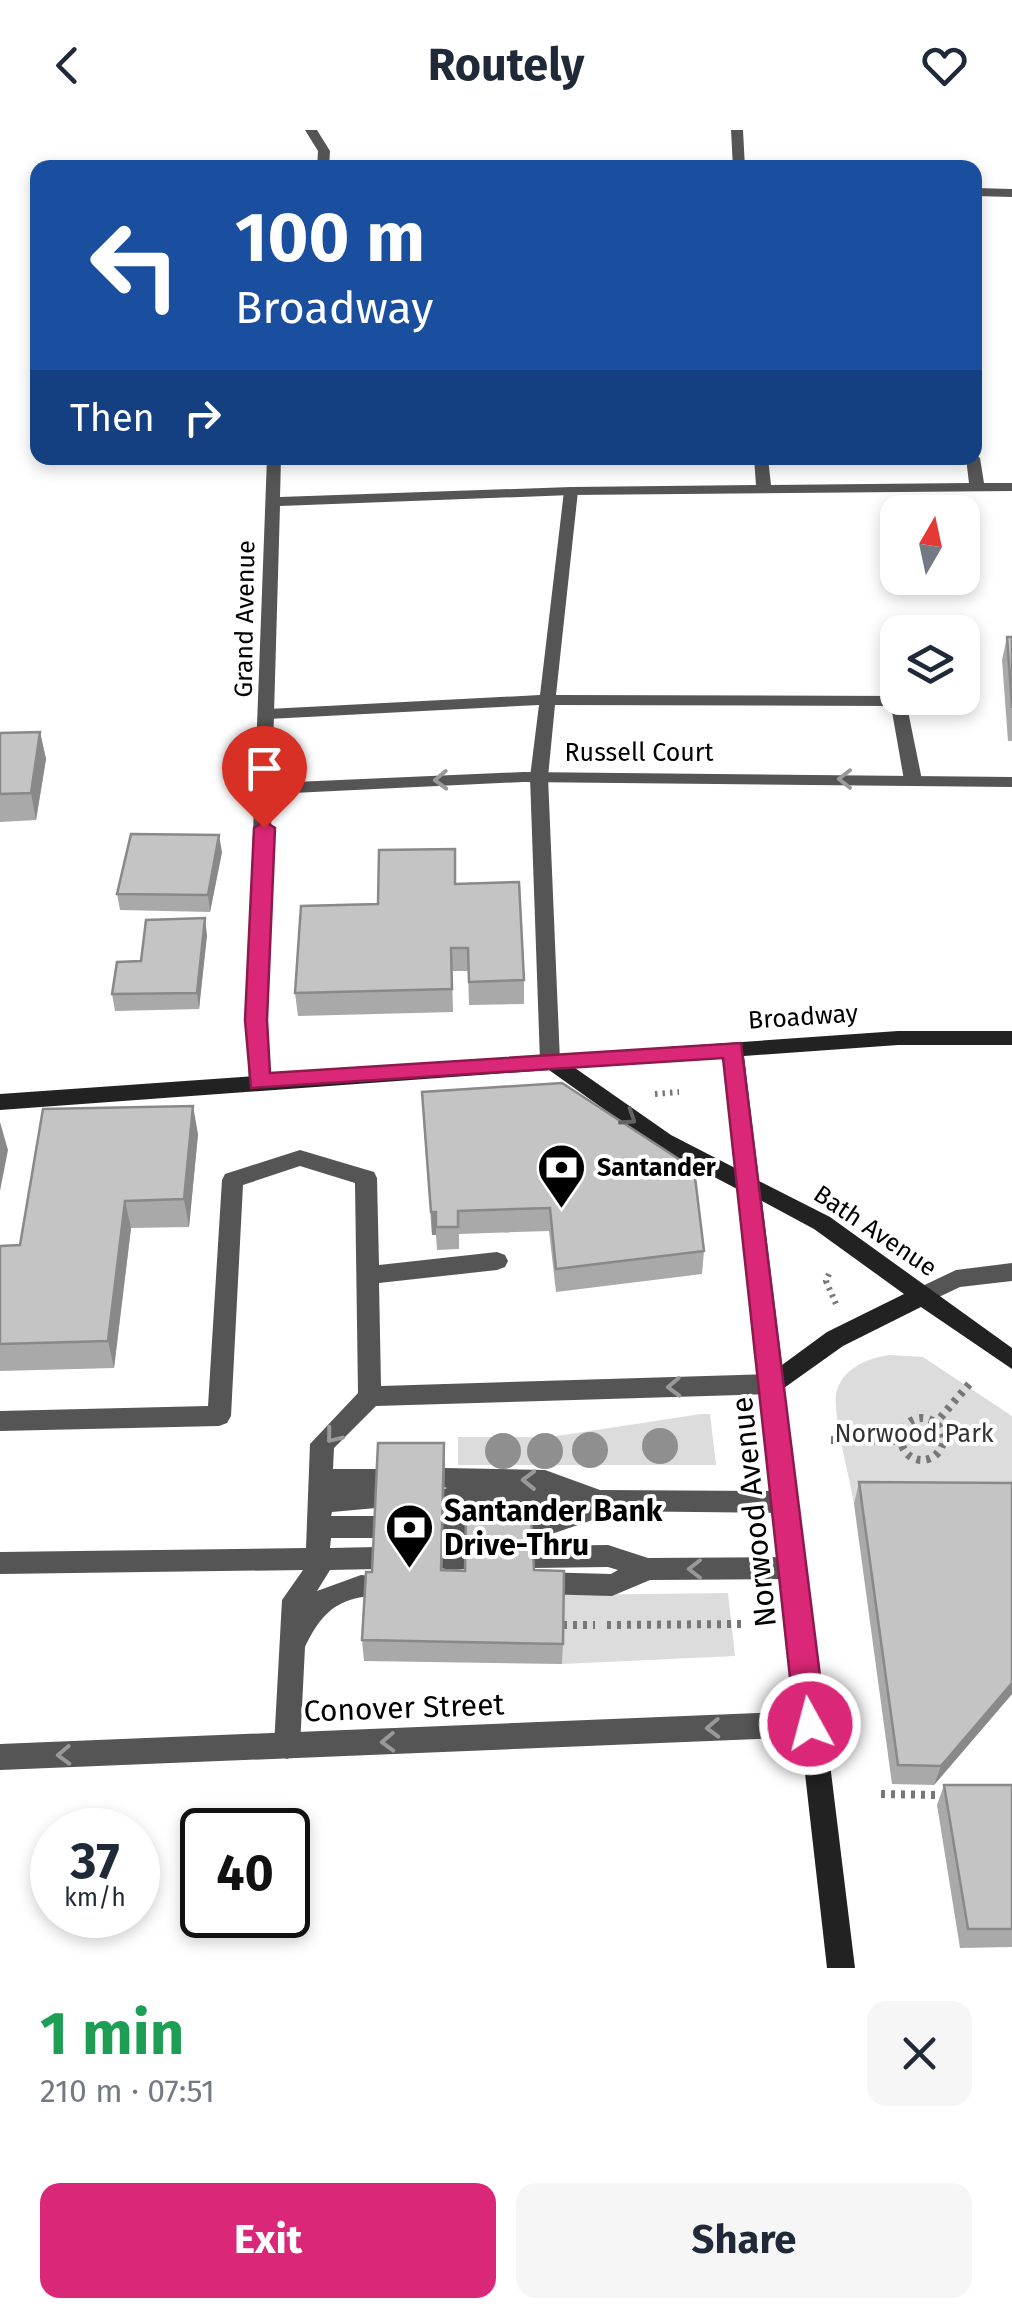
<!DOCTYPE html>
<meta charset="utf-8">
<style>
:root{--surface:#fff;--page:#f6f6f7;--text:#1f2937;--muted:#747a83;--accent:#db2777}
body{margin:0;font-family:"Fira Sans",sans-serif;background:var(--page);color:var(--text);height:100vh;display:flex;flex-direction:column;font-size:38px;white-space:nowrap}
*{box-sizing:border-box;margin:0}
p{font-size:32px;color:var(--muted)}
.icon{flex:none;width:55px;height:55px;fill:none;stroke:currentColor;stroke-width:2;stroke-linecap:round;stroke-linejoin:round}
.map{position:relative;height:1838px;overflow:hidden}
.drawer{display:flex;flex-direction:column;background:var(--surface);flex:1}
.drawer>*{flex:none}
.guide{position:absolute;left:30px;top:30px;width:952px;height:305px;border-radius:20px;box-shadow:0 5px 15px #0003;background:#1a4fa0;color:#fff;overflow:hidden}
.needle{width:65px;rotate:9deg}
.fabs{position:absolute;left:880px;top:365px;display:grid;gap:20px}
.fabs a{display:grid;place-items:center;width:100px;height:100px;border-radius:20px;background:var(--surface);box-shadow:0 5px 15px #0003;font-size:50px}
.speed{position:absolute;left:30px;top:1678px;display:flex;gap:20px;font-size:50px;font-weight:700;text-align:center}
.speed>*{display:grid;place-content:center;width:130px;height:130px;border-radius:50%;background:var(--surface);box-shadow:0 5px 15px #0003;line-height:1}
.speed small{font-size:25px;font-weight:400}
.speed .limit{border:5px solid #111;border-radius:15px;background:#fff;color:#111}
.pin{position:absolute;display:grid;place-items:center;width:85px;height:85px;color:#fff;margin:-102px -42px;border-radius:50% 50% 50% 0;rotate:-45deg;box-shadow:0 0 10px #0007}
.pin .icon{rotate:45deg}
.me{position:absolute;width:110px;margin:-55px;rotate:353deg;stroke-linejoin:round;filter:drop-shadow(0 0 8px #0008)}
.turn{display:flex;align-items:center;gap:35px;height:210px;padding:0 40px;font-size:45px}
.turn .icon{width:130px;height:130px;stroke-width:2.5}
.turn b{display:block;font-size:70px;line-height:85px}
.then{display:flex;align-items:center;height:95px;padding:0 40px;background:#0003;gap:20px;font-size:38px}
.round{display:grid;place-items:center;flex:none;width:105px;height:105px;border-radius:20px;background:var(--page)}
.overview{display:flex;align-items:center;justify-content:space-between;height:170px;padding:0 40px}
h1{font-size:60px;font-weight:700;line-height:75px;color:#1e9e55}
.action{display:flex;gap:20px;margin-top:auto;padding:20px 40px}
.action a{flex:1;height:115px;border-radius:20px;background:var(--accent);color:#fff;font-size:40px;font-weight:700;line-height:115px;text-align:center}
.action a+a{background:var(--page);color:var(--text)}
header{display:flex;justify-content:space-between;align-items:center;height:130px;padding:0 40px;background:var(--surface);font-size:45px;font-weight:700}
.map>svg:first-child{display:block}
.green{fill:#dcdcdc}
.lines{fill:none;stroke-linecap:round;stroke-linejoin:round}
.path-far1{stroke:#777;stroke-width:6;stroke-dasharray:2.5 5;stroke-linecap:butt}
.path{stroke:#777;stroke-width:8;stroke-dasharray:4 6;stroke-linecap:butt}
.lane{fill:#555;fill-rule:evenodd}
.street{fill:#555;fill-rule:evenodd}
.secondary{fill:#222;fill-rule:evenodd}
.tree{fill:#8f8f8f}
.wall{fill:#a9a9a9}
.shaded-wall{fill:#898989}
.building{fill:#c4c4c4;stroke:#898989;stroke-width:2.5}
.oneway{stroke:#999}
.oneway2{stroke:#646464}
.route{fill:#db2777;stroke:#8e194d;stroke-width:2.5}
.labels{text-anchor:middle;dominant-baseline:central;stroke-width:8;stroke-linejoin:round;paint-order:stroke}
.street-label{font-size:25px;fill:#000;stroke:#fff}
.poi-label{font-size:25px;font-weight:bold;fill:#000;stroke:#fff;text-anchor:start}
.park-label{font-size:25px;fill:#333;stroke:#fff}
.near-poi-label{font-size:30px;font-weight:bold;fill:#000;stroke:#fff;text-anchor:start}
.near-street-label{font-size:30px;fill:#000;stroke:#fff}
</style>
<header><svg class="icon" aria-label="back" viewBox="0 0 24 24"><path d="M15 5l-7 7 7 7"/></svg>Routely<svg class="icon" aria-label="heart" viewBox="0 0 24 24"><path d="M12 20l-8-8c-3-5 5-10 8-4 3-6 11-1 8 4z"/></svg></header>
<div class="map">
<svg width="1012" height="1838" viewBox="0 0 1012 1838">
<rect width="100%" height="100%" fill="#fff"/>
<!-- green -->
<path class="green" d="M 889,1225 L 923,1227 L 1012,1286 L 1012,1375 L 854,1374 C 850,1349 833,1287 836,1265 C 840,1239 868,1228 889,1225 Z
M 701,1284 L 710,1284 L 716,1335 L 458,1335 L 458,1307 L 550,1307 Z
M 728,1463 L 735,1526 L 562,1534 L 563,1465 Z"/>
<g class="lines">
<!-- path-far1 -->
<path class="path-far1" d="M 655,964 L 679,962
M 829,1144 L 826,1151 L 836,1174"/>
<!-- path -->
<path class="path" d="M901 1309a21 21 0 1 1 42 0a21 21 0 1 1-42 0Z
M 934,1295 L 971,1252
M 831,1310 L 899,1311
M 563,1495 L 595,1495
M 607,1495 L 741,1494
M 881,1664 L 936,1665"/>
<!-- lane -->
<path class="lane" d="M 571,357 L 578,361 L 556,565 L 898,566 L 906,571 L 922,650 L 913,655 L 904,650 L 891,576 L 555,575 L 548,647 L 560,931 L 550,938 L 540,931 L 530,647 L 539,575 L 268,589 L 260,584 L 268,579 L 540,565 L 564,361 Z
M 300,1020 L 374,1042 L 377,1048 L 379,1135 L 497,1122 L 505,1125 L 508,1131 L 505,1137 L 497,1140 L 379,1153 L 381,1256 L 772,1244 L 780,1247 L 784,1254 L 780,1261 L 772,1264 L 376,1276 L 334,1318 L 333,1339 L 379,1339 L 388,1342 L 391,1349 L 388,1356 L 378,1359 L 387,1363 L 390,1370 L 387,1377 L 332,1382 L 331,1386 L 377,1386 L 386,1389 L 389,1397 L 386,1405 L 377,1408 L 331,1408 L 330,1418 L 376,1417 L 385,1420 L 388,1428 L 385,1436 L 376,1439 L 330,1440 L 317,1461 L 361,1445 L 383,1447 L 387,1455 L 383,1463 C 372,1467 361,1466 350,1470 C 327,1477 315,1496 305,1517 L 300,1616 L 296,1625 L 287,1629 L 278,1625 L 274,1616 L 282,1470 L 303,1440 L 0,1444 L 0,1422 L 306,1418 L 310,1314 L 358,1263 L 355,1053 L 300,1036 L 243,1055 L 231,1286 L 227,1293 L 219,1296 L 0,1301 L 0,1281 L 208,1276 L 222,1050 L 225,1044 Z
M 1012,1133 L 1012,1151 L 960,1157 L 922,1175 L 914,1172 L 911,1166 L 914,1160 L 956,1140 Z
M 445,1338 L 545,1340 L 600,1360 L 785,1361 L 794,1365 L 797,1372 L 794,1379 L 785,1383 L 606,1381 L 604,1386 L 543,1407 L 443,1407 L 434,1404 L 431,1396 L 434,1388 L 443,1385 L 543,1385 L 556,1381 L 444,1380 L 435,1376 L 432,1369 L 435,1362 L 447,1358 L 436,1355 L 433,1348 L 436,1341 Z
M 608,1415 L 648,1428 L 792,1427 L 801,1430 L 804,1438 L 801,1446 L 792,1449 L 650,1450 L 612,1466 L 538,1464 L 529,1461 L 525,1453 L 529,1445 L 538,1442 L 611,1444 L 618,1440 L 608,1437 L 532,1438 L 523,1435 L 520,1427 L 523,1419 L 532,1416 Z
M 443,1417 L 476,1420 L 479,1428 L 476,1436 C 463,1441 447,1441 434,1436 L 431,1428 L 434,1420 Z"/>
<!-- street -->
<path class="street" d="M 305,0 L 317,0 L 330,21 L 329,38 L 317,38 L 318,21 Z
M 731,0 L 743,0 L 745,38 L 733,38 Z
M 975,58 L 1012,59 L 1012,67 L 975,66 Z
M 975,324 L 980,328 L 984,353 L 1012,353 L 1012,361 L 571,365 L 280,376 L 272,653 L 523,642 L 1012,647 L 1012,657 L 523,652 L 272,664 L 266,890 L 269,952 L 266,957 L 252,957 L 249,952 L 246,890 L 267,328 L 281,328 L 280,367 L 571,357 L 756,355 L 754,328 L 768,328 L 771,355 L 969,353 L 966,328 L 975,328 Z
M 810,1581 L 819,1585 L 823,1594 L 819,1603 L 810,1607 L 0,1640 L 0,1614 Z"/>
<!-- secondary -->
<path class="secondary" d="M 898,901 L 1012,901 L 1012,915 L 898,915 L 744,926 L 759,1051 L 830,1087 L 1012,1218 L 1012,1239 L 921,1177 L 843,1216 L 784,1258 L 855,1838 L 827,1838 L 739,1060 L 657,1017 L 549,940 L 0,980 L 0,964 ZM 724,928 L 737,1039 L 671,1005 L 575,938 ZM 762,1071 L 814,1099 L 904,1164 L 827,1202 L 782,1235 Z"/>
</g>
<!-- trees -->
<g class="tree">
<circle cx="660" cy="1316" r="18"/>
<circle cx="590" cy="1320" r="18"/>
<circle cx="503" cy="1321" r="18"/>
<circle cx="545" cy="1321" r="18"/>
</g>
<!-- wall -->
<path class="wall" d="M 1007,507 L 1012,507 L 1012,611 L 1008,611 L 1002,530 Z
M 40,602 L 46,629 L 36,690 L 0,692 L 0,603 Z
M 222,722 L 210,782 L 120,780 L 117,764 Z
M 456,754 L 524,850 L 524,874 L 469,875 L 468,841 L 452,841 L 453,882 L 298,886 L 295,863 L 378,774 Z
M 207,805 L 199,879 L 115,881 L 112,864 Z
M 423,986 L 704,1121 L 702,1144 L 556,1162 L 549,1101 L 459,1104 L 459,1119 L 437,1120 L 436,1105 L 432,1105 Z
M 198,1004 L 189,1097 L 131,1098 L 114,1238 L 0,1241 L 0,1116 L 20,1115 Z
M 444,1313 L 442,1440 L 534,1440 L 563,1514 L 562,1534 L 364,1531 L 362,1510 L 372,1442 Z
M 859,1352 L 1012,1353 L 1012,1564 L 934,1655 L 892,1654 L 854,1374 Z
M 944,1655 L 1012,1655 L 1012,1817 L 960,1818 L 937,1675 Z"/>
<!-- shaded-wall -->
<path class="shaded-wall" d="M 40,602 L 46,629 L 36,690 L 31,663 Z
M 219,705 L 222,722 L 210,782 L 208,765 Z
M 205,788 L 207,805 L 199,879 L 197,863 Z
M 193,976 L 198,1004 L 189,1097 L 184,1069 Z
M 0,992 L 8,1020 L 0,1061 Z
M 125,1071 L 131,1098 L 114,1238 L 108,1211 Z
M 431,1082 L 436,1082 L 436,1105 L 432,1105 Z
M 444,1313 L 445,1335 L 442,1461 L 441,1440 Z
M 1012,1553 L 1012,1564 L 934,1655 L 941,1636 Z"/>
<!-- building -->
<path class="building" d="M 1007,507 L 1012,507 L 1012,578 Z
M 40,602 L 31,663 L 0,664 L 0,603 Z
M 131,704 L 219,705 L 208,765 L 117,764 Z
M 455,719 L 455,754 L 519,752 L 524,850 L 469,852 L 468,818 L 451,818 L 452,859 L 295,863 L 301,776 L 378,774 L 379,720 Z
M 205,788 L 197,863 L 112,864 L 117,832 L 141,831 L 146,790 Z
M 562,953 L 694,1039 L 704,1121 L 556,1139 L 550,1078 L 458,1081 L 458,1097 L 436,1097 L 436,1082 L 431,1082 L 422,962 Z
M 193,976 L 184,1069 L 125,1071 L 108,1211 L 0,1214 L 0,1116 L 20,1115 L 43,979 Z
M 378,1313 L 444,1313 L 441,1440 L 465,1441 L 466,1385 L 531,1385 L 534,1440 L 564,1441 L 563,1514 L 362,1510 L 366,1442 L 372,1442 Z
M 859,1352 L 1012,1353 L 1012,1553 L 941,1636 L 898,1635 Z
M 944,1655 L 1012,1655 L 1012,1799 L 968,1799 Z"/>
<!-- one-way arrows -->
<defs><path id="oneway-chevron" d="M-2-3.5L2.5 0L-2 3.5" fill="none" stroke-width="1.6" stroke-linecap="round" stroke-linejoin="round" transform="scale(2.5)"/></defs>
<g class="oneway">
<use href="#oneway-chevron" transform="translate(845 649) rotate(-180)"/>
<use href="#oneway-chevron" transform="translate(441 650) rotate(178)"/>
<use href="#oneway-chevron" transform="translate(674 1257) rotate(178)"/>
<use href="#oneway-chevron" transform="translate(333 1306) rotate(129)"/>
<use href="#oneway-chevron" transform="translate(529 1350) rotate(-179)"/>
<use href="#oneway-chevron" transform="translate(695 1439) rotate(180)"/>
<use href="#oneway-chevron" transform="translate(713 1598) rotate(178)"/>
<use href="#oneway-chevron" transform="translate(388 1612) rotate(178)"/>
<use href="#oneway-chevron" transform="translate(64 1625) rotate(178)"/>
</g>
<use class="oneway2" href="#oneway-chevron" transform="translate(629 988) rotate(33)"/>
<!-- route -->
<path class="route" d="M 264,691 L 275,698 L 267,890 L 270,943 L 741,913 L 826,1594 L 821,1604 L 810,1608 L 800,1604 L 795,1594 L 723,928 L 251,958 L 245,890 L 254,698 Z"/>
<!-- icons -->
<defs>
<symbol id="bank-pin" viewBox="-11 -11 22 30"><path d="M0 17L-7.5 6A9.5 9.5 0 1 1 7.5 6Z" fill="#000" stroke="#fff"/><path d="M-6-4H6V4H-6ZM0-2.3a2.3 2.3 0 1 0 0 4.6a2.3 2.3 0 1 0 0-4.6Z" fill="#fff"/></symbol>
</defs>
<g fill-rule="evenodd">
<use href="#bank-pin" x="534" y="1010" width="55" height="75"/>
<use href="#bank-pin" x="382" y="1370" width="55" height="75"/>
</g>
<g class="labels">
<!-- street labels -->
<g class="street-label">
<text transform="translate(245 489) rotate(-89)">Grand Avenue</text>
<text x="639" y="623">Russell Court</text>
<text transform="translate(803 887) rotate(-4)">Broadway</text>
<text transform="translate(875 1101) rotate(34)">Bath Avenue</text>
</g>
<!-- poi labels -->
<g class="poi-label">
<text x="597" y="1038">Santander</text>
</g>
<!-- park labels -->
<g class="park-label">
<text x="914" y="1304">Norwood Park</text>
</g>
<!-- near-poi labels -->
<g class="near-poi-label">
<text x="444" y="1381">Santander Bank<tspan x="444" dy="34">Drive-Thru</tspan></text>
</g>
<!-- near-street labels -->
<g class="near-street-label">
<text transform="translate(754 1382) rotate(-96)">Norwood Avenue</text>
<text transform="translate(404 1578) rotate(-2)">Conover Street</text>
</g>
</g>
</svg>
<div class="fabs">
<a><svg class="needle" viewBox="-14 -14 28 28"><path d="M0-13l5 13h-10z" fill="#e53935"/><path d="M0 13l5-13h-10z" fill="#747a83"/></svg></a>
<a><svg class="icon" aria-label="layers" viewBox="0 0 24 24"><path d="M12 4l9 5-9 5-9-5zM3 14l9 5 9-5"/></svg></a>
</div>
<div class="speed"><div>37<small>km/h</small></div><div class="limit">40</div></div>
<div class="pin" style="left:264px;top:698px;background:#d93025"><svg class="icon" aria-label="arrive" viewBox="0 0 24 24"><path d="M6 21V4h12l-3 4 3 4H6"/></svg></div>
<svg class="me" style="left:810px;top:1594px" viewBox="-20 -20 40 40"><circle r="17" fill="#db2777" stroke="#fff" stroke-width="3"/><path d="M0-11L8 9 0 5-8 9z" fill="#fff"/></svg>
<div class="guide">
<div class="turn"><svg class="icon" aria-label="left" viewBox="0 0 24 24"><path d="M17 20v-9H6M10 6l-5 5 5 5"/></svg><div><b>100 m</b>Broadway</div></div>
<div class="then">Then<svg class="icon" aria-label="right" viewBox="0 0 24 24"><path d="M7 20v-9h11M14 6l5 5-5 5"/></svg></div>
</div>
</div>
<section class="drawer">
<div class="overview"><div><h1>1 min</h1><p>210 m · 07:51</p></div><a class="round"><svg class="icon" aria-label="close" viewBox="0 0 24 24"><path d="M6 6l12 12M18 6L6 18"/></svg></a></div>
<div class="action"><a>Exit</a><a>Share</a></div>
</section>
